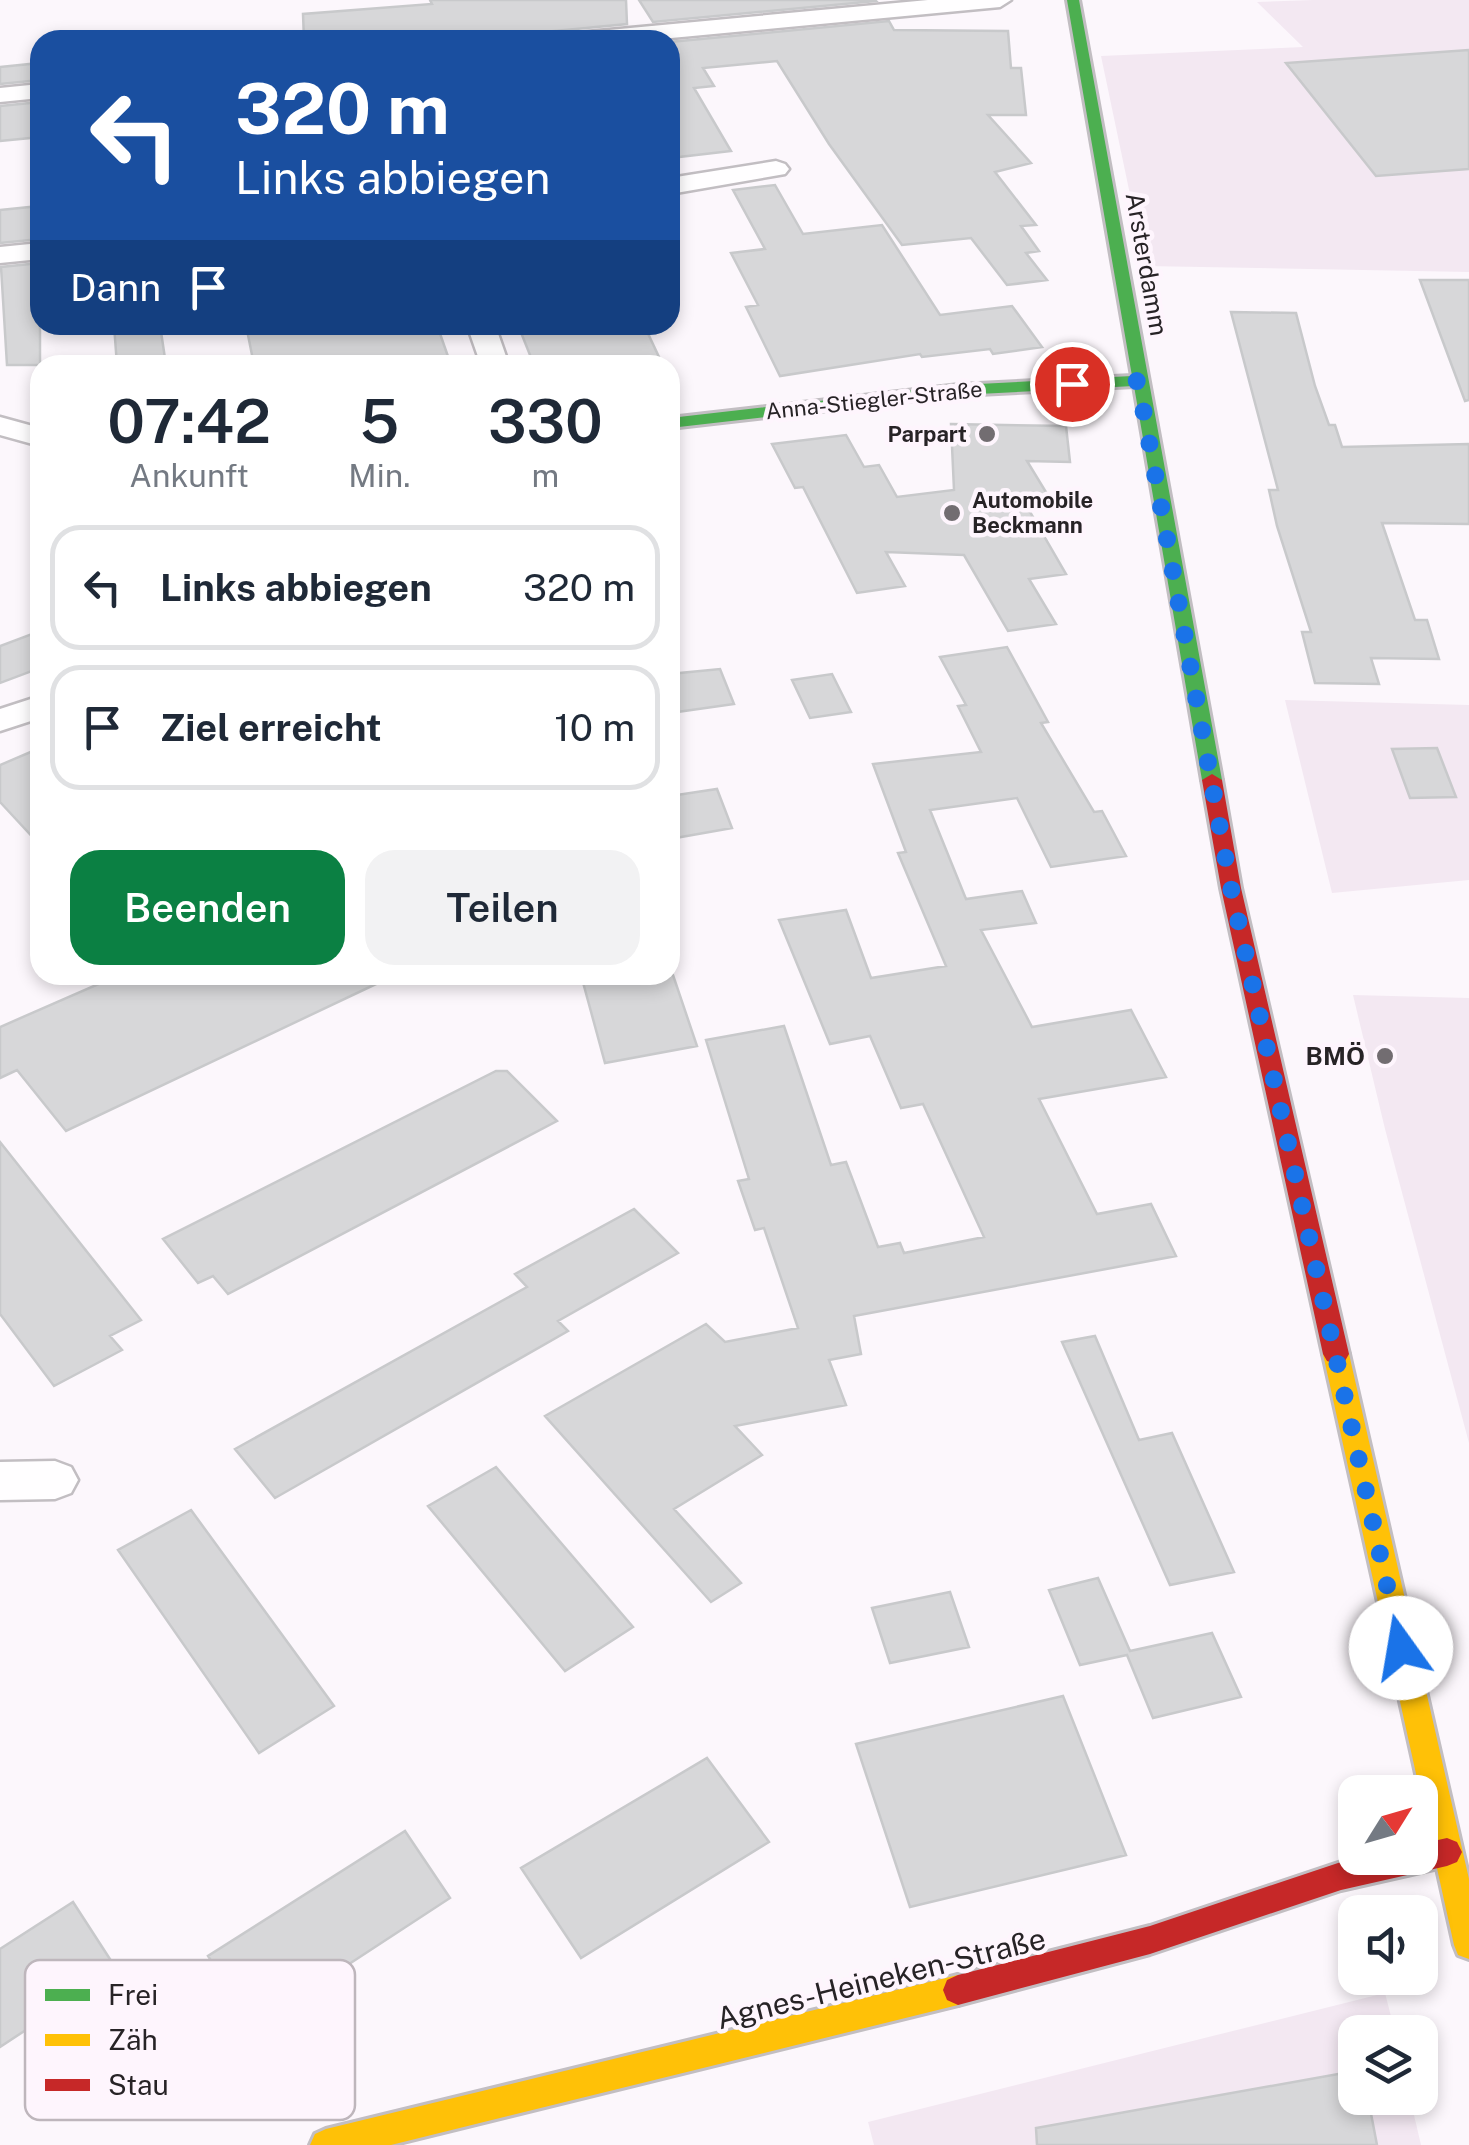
<!DOCTYPE html>
<html lang="de">
<meta charset="utf-8">
<style>
:root{--surface:#fff;--page:#f2f2f3;--text:#1f2937;--muted:#747a83;--line:#e0e1e3;--accent:#0b8043}
body{margin:0;font-family:"Public Sans",sans-serif;background:var(--page);color:var(--text);height:100vh;display:flex;flex-direction:column;font-size:38px;white-space:nowrap}
*{box-sizing:border-box;margin:0}
p{font-size:32px;color:var(--muted)}
.icon{flex:none;width:55px;height:55px;fill:none;stroke:currentColor;stroke-width:2;stroke-linecap:round;stroke-linejoin:round}
.map{position:relative;flex:1;overflow:hidden}
.details{position:absolute;left:30px;top:355px;width:650px;height:630px;display:flex;flex-direction:column;background:var(--surface);border-radius:30px;box-shadow:0 5px 15px #0003}
.details>*{flex:none}
.banner{position:absolute;left:30px;top:30px;width:650px;height:305px;border-radius:30px;box-shadow:0 5px 15px #0003;background:#1a4fa0;color:#fff;overflow:hidden}
.needle{width:65px;rotate:53deg}
.tools{position:absolute;left:1338px;top:1775px;display:grid;gap:20px}
.tools a{display:grid;place-items:center;width:100px;height:100px;border-radius:20px;background:var(--surface);box-shadow:0 5px 15px #0003;font-size:50px}
.pin{position:absolute;display:grid;place-items:center;width:85px;height:85px;color:#fff;margin:-42px;border:5px solid #fff;border-radius:50%;box-shadow:0 2px 10px #0007}
.me{position:absolute;width:110px;margin:-55px;rotate:347deg;stroke-linejoin:round;filter:drop-shadow(0 0 8px #0008)}
.turn{display:flex;align-items:center;gap:35px;height:210px;padding:0 40px;font-size:45px}
.turn .icon{width:130px;height:130px;stroke-width:2.5}
.turn b{display:block;font-size:70px;line-height:85px}
.then{display:flex;align-items:center;height:95px;padding:0 40px;background:#0003;gap:20px;font-size:38px}
.eta{display:flex;justify-content:space-evenly;align-items:center;height:170px;text-align:center}
.eta b{font-size:60px;font-weight:600;line-height:70px}
.primary-button{display:flex;gap:20px;margin-top:auto;padding:20px 40px}
.primary-button a{flex:1;height:115px;border-radius:30px;background:var(--accent);color:#fff;font-size:40px;font-weight:600;line-height:115px;text-align:center}
.primary-button a+a{background:var(--page);color:var(--text)}
ul{padding:0;list-style:none}
li{display:flex;align-items:center;gap:30px;height:125px;margin:0 20px 15px;padding:0 20px;border:5px solid var(--line);border-radius:30px}
li div{flex:1}
li b{display:block;font-size:38px}
li em{font-style:normal}
.map>svg:first-child{display:block}
.built{fill:#f3e8f2}
.building{fill:#d7d7d9;stroke:#c8c9cb;stroke-width:2.5}
.lines{fill:none;stroke-linecap:round;stroke-linejoin:round}
.street-casing{stroke:#c2bec2;stroke-width:5}
.fast-casing{stroke:#c2bec2;stroke-width:6}
.slow-casing{stroke:#c2bec2;stroke-width:6}
.jam-casing{stroke:#c2bec2;stroke-width:6}
.street{fill:#fffeff;fill-rule:evenodd}
.fast{fill:#4caf50;fill-rule:evenodd}
.slow{fill:#ffc107;fill-rule:evenodd}
.jam{fill:#c62828;fill-rule:evenodd}
.route{stroke:#1a73e8;stroke-width:18;stroke-dasharray:0 32.4}
.poi-dot{fill:#726d71;stroke:#fef5fd;stroke-width:4}
.labels{text-anchor:middle;dominant-baseline:central;stroke-width:9;stroke-linejoin:round;paint-order:stroke}
.far-street-label{font-size:22px;fill:#272326;stroke:#fef5fd}
.far-poi-label{font-size:22px;font-weight:bold;fill:#272326;stroke:#fef5fd;text-anchor:end}
.street-label{font-size:25px;fill:#272326;stroke:#fef5fd}
.poi-label{font-size:25px;font-weight:bold;fill:#272326;stroke:#fef5fd;text-anchor:end}
.near-street-label{font-size:30px;fill:#272326;stroke:#fef5fd}
.key{fill:#fef5fd;stroke:#beb6bc;stroke-width:2.5}
.key-label{font-size:28px;fill:#272326}
</style>
<div class="map">
<svg width="1469" height="2145" viewBox="0 0 1469 2145">
<rect width="100%" height="100%" fill="#fcf7fc"/>
<!-- built -->
<path class="built" d="M 1313,0 L 1469,0 L 1469,272 L 1145,266 L 1101,56 L 1303,47 L 1257,2 Z
M 1285,700 L 1469,705 L 1469,880 L 1332,893 Z
M 1353,995 L 1469,998 L 1469,1443 L 1385,1129 Z
M 1385,1993 L 1395,2032 L 1355,2032 L 1355,2098 L 1410,2098 L 1421,2145 L 874,2145 L 868,2122 Z"/>
<!-- building -->
<path class="building" d="M 430,0 L 626,0 L 627,24 L 461,40 L 304,40 L 303,14 L 432,4 Z
M 639,0 L 875,0 L 876,1 L 653,22 Z
M 889,21 L 894,30 L 1008,31 L 1011,68 L 1021,68 L 1026,115 L 988,115 L 1031,163 L 995,172 L 1036,225 L 1021,226 L 1039,251 L 1026,253 L 1047,280 L 1007,285 L 971,238 L 902,245 L 829,144 L 777,61 L 703,68 L 714,86 L 694,88 L 731,151 L 670,158 L 670,42 Z
M 1469,50 L 1469,169 L 1376,176 L 1286,63 Z
M 40,63 L 40,80 L 0,84 L 0,67 Z
M 40,102 L 40,137 L 0,141 L 0,106 Z
M 775,185 L 803,234 L 882,225 L 940,315 L 1012,306 L 1042,347 L 993,354 L 990,349 L 922,357 L 920,354 L 780,376 L 746,307 L 758,305 L 731,253 L 765,249 L 733,190 Z
M 40,206 L 40,239 L 0,243 L 0,210 Z
M 40,263 L 40,365 L 7,365 L 1,267 Z
M 1420,280 L 1469,280 L 1469,400 L 1465,401 Z
M 1231,312 L 1296,313 L 1315,386 L 1329,425 L 1335,425 L 1342,447 L 1469,444 L 1469,524 L 1382,523 L 1415,620 L 1427,620 L 1439,659 L 1371,658 L 1379,684 L 1315,683 L 1302,632 L 1311,632 L 1277,526 L 1269,490 L 1278,490 Z
M 114,325 L 160,325 L 166,365 L 117,365 Z
M 246,325 L 437,325 L 451,365 L 254,365 Z
M 518,325 L 644,325 L 659,357 L 589,365 L 534,365 Z
M 951,424 L 1066,426 L 1070,462 L 1027,461 L 1052,502 L 1026,505 L 1066,574 L 1029,579 L 1056,624 L 1008,631 L 964,555 L 886,552 L 905,586 L 857,593 L 803,487 L 795,488 L 772,444 L 846,435 L 864,467 L 879,465 L 897,497 L 954,490 Z
M 40,631 L 40,668 L 0,683 L 0,646 Z
M 1007,647 L 1048,722 L 1041,723 L 1094,812 L 1102,811 L 1126,856 L 1051,867 L 1017,798 L 930,810 L 966,899 L 1022,891 L 1036,923 L 981,930 L 1032,1027 L 1131,1010 L 1166,1077 L 1039,1099 L 1097,1214 L 1151,1204 L 1176,1256 L 854,1316 L 861,1354 L 829,1360 L 846,1405 L 735,1426 L 762,1455 L 674,1509 L 741,1583 L 711,1602 L 545,1416 L 706,1324 L 725,1342 L 798,1328 L 764,1228 L 755,1230 L 738,1181 L 749,1179 L 706,1040 L 784,1026 L 831,1165 L 846,1162 L 878,1247 L 900,1243 L 904,1253 L 984,1237 L 923,1104 L 901,1108 L 870,1036 L 830,1044 L 779,920 L 846,910 L 871,978 L 946,966 L 898,853 L 906,852 L 873,764 L 981,752 L 958,706 L 966,705 L 940,657 Z
M 720,669 L 734,704 L 670,713 L 670,674 Z
M 832,674 L 851,712 L 810,718 L 792,680 Z
M 40,748 L 40,845 L 0,802 L 0,765 Z
M 1437,748 L 1456,797 L 1410,798 L 1392,749 Z
M 717,789 L 732,828 L 670,839 L 670,796 Z
M 119,975 L 395,975 L 66,1131 L 17,1070 L 0,1078 L 0,1027 Z
M 581,975 L 673,975 L 697,1046 L 605,1063 Z
M 496,1071 L 507,1071 L 557,1121 L 228,1294 L 213,1276 L 198,1283 L 163,1239 Z
M 0,1142 L 141,1320 L 110,1336 L 122,1350 L 54,1386 L 0,1314 Z
M 634,1209 L 678,1253 L 558,1321 L 568,1331 L 275,1498 L 235,1449 L 527,1287 L 515,1274 Z
M 1095,1336 L 1139,1440 L 1172,1433 L 1234,1572 L 1170,1585 L 1062,1342 Z
M 496,1467 L 633,1627 L 565,1671 L 428,1506 Z
M 191,1510 L 334,1706 L 259,1753 L 118,1550 Z
M 1098,1578 L 1130,1651 L 1212,1633 L 1241,1697 L 1153,1718 L 1127,1655 L 1080,1665 L 1049,1590 Z
M 950,1592 L 969,1647 L 890,1663 L 872,1608 Z
M 1063,1696 L 1126,1855 L 910,1907 L 856,1744 Z
M 707,1758 L 769,1842 L 581,1958 L 521,1868 Z
M 405,1831 L 450,1898 L 253,2027 L 208,1956 Z
M 73,1902 L 117,1970 L 0,2047 L 0,1949 Z
M 1355,2071 L 1355,2098 L 1368,2098 L 1377,2145 L 1037,2145 L 1036,2128 Z"/>
<g class="lines">
<defs>
<path id="street" d="M 928,0 L 1011,0 L 1000,7 L 650,40 L 565,40 L 577,33 Z
M 40,84 L 40,98 L 0,102 L 0,88 Z
M 776,161 L 785,164 L 789,169 L 785,174 L 670,194 L 670,178 Z
M 40,243 L 40,259 L 0,263 L 0,247 Z
M 467,325 L 495,325 L 509,365 L 481,365 Z
M 0,417 L 40,428 L 40,446 L 0,435 Z
M 40,696 L 40,718 L 0,731 L 0,709 Z
M 55,1461 L 71,1467 L 78,1480 L 71,1493 L 55,1499 L 0,1500 L 0,1462 Z"/>
<path id="fast" d="M 1067,0 L 1079,0 L 1222,780 L 1212,786 L 1202,780 L 1134,386 L 959,395 L 670,428 L 670,418 L 959,385 L 1132,376 Z"/>
<path id="slow" d="M 1336,1344 L 1345,1347 L 1349,1354 L 1469,1879 L 1469,1959 L 1458,1955 L 1454,1945 L 1323,1354 L 1327,1347 Z
M 958,1975 L 969,1980 L 973,1990 L 969,2000 L 958,2005 L 391,2145 L 310,2145 L 315,2134 L 326,2129 Z"/>
<path id="jam" d="M 1212,774 L 1222,780 L 1241,888 L 1349,1354 L 1345,1361 L 1336,1364 L 1327,1361 L 1323,1354 L 1221,888 L 1202,780 Z
M 1447,1838 L 1457,1842 L 1462,1852 L 1457,1862 L 1447,1866 L 1341,1890 L 1150,1954 L 958,2005 L 947,2000 L 943,1990 L 947,1980 L 958,1975 L 1150,1926 L 1341,1862 L 1362,1858 L 1420,1858 L 1420,1844 Z"/>
</defs>
<!-- street casing -->
<use href="#street" class="street-casing"/>
<!-- fast casing -->
<use href="#fast" class="fast-casing"/>
<!-- slow casing -->
<use href="#slow" class="slow-casing"/>
<!-- jam casing -->
<use href="#jam" class="jam-casing"/>
<!-- street -->
<use href="#street" class="street"/>
<!-- fast -->
<use href="#fast" class="fast"/>
<!-- slow -->
<use href="#slow" class="slow"/>
<!-- jam -->
<use href="#jam" class="jam"/>
</g>
<g class="lines">
<!-- route -->
<path class="route" d="M 1072,384 L 1138,381 L 1231,888 L 1401,1648"/>
</g>
<!-- markers -->
<g class="poi-dot">
<circle cx="987" cy="434" r="10"/>
<circle cx="952" cy="513" r="10"/>
<circle cx="1385" cy="1056" r="10"/>
</g>
<g class="labels">
<!-- far-street labels -->
<g class="far-street-label">
<text transform="translate(874 400) rotate(-6)">Anna-Stiegler-Straße</text>
</g>
<!-- far-poi labels -->
<g class="far-poi-label">
<text x="967" y="434">Parpart</text>
<text x="972" y="500" text-anchor="start">Automobile<tspan x="972" dy="25">Beckmann</tspan></text>
</g>
<!-- street labels -->
<g class="street-label">
<text transform="translate(1147 264) rotate(80)">Arsterdamm</text>
</g>
<!-- poi labels -->
<g class="poi-label">
<text x="1365" y="1056">BMÖ</text>
</g>
<!-- near-street labels -->
<g class="near-street-label">
<text transform="translate(881 1978) rotate(-14)">Agnes-Heineken-Straße</text>
</g>
</g>
<!-- legend -->
<rect x="25" y="1960" width="330" height="160" rx="15" class="key"/>
<rect x="45" y="1989" width="45" height="12" fill="#4caf50"/>
<rect x="45" y="2034" width="45" height="12" fill="#ffc107"/>
<rect x="45" y="2079" width="45" height="12" fill="#c62828"/>
<g class="key-label">
<text x="108" y="2005">Frei</text>
<text x="108" y="2050">Zäh</text>
<text x="108" y="2095">Stau</text>
</g>
</svg>
<div class="tools">
<a><svg class="needle" viewBox="-14 -14 28 28"><path d="M0-13l5 13h-10z" fill="#e53935"/><path d="M0 13l5-13h-10z" fill="#747a83"/></svg></a>
<a><svg class="icon" aria-label="sound" viewBox="0 0 24 24"><path d="M4 9h4l5-4v14l-5-4H4zM17 9q2 3 0 6"/></svg></a>
<a><svg class="icon" aria-label="layers" viewBox="0 0 24 24"><path d="M12 4l9 5-9 5-9-5zM3 14l9 5 9-5"/></svg></a>
</div>
<div class="pin" style="left:1072px;top:384px;background:#d93025"><svg class="icon" aria-label="arrive" viewBox="0 0 24 24"><path d="M6 21V4h12l-3 4 3 4H6"/></svg></div>
<svg class="me" style="left:1401px;top:1648px" viewBox="-20 -20 40 40"><circle r="19" fill="#fff"/><path d="M0-13L10 11 0 6-10 11z" fill="#1a73e8"/></svg>
<div class="banner">
<div class="turn"><svg class="icon" aria-label="left" viewBox="0 0 24 24"><path d="M17 20v-9H6M10 6l-5 5 5 5"/></svg><div><b>320 m</b>Links abbiegen</div></div>
<div class="then">Dann<svg class="icon" aria-label="arrive" viewBox="0 0 24 24"><path d="M6 21V4h12l-3 4 3 4H6"/></svg></div>
</div>
<section class="details">
<div class="eta">
<div><b>07:42</b><p>Ankunft</p></div>
<div><b>5</b><p>Min.</p></div>
<div><b>330</b><p>m</p></div>
</div>
<ul>
<li><svg class="icon" aria-label="left" viewBox="0 0 24 24"><path d="M17 20v-9H6M10 6l-5 5 5 5"/></svg><div><b>Links abbiegen</b></div><em>320 m</em></li>
<li><svg class="icon" aria-label="arrive" viewBox="0 0 24 24"><path d="M6 21V4h12l-3 4 3 4H6"/></svg><div><b>Ziel erreicht</b></div><em>10 m</em></li>
</ul>
<div class="primary-button"><a>Beenden</a><a>Teilen</a></div>
</section>
</div>
